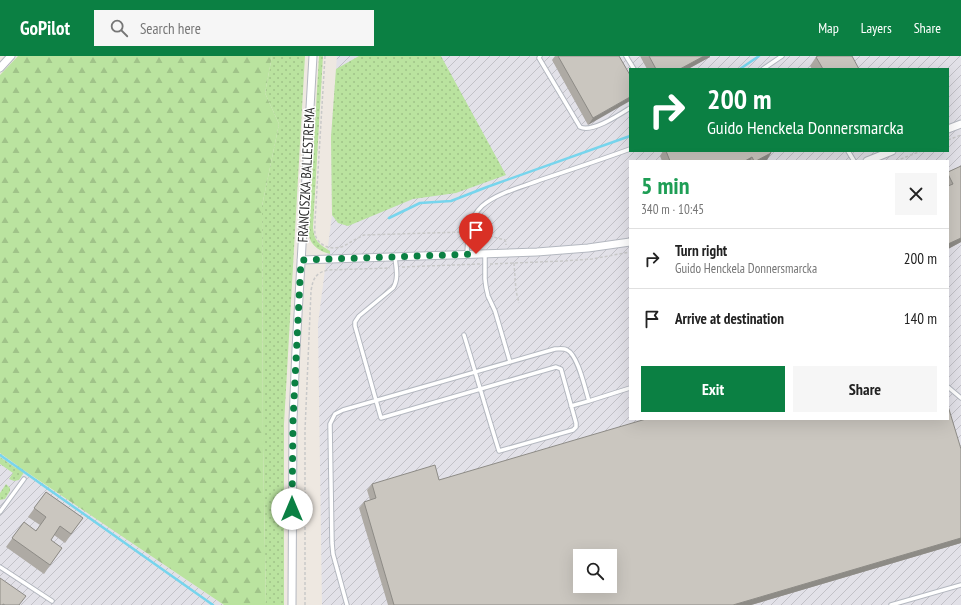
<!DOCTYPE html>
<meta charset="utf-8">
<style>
:root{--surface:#fff;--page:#f6f6f6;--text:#222;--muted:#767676;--line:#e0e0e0;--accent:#0b8043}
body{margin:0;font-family:"PT Sans Narrow",sans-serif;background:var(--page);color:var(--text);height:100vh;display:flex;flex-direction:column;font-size:15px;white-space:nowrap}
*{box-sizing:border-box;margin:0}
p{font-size:13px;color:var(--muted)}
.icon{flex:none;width:22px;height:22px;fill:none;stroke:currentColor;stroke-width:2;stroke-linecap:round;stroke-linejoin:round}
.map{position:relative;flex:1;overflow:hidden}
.side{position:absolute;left:629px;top:104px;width:320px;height:260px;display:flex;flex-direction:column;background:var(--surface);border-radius:0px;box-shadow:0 4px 16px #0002}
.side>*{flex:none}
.guide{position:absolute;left:629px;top:12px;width:320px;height:84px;border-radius:0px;box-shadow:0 4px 16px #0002;background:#0b8043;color:#fff;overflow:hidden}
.buttons{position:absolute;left:573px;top:493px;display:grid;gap:8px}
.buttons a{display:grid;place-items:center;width:44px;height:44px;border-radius:0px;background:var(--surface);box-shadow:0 4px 16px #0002;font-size:20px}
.pin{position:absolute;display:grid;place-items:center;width:34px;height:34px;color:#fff;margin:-41px -17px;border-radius:50% 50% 50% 0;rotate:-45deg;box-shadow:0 0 4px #0007}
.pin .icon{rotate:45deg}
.me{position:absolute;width:44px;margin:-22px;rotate:0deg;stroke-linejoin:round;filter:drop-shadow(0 0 3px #0008)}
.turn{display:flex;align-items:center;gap:14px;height:84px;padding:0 12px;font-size:18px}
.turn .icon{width:52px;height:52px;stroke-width:2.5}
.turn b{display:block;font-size:28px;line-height:34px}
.round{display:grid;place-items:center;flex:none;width:42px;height:42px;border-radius:0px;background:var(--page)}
.summary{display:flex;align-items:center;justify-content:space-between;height:68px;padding:0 12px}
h1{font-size:24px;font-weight:800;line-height:30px;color:#1e9e55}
.primary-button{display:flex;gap:8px;margin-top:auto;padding:8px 12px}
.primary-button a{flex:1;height:46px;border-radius:0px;background:var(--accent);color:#fff;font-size:16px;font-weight:800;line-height:46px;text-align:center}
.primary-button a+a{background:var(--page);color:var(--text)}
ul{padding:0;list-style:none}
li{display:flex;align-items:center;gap:12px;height:60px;padding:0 12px;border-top:1px solid var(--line)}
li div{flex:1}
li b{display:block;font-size:15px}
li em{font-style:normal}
header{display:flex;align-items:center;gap:24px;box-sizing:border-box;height:56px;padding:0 20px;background:var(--accent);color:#fff}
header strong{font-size:19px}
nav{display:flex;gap:22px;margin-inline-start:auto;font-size:14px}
.search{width:280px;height:36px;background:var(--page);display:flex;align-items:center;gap:10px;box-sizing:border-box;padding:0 14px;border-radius:0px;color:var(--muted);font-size:15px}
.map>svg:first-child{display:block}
.industrial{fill:url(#industrial-furrows);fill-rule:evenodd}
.grass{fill:url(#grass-dots)}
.forest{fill:url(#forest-firs)}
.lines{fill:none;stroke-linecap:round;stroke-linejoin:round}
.stream{stroke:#77d5ed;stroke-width:2.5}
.service-casing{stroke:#b4b8c0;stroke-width:5.5}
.minor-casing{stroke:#b4b8c0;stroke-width:9}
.path{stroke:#c9c9c9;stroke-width:1.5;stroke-dasharray:3 2;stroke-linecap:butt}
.service{stroke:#fff;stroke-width:3.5}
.minor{stroke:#fff;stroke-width:7}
.wall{fill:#aeaaa4}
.shaded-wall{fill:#8d8b86}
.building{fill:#cac6bf;stroke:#8d8b86;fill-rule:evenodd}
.route{stroke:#0b8043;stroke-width:7;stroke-dasharray:0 12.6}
.labels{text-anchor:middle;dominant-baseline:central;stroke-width:3;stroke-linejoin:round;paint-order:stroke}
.street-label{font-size:14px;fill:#2e2e2e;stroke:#fff}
</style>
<header>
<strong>GoPilot</strong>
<div class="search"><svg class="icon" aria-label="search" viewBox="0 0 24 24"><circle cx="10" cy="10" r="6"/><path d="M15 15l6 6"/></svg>Search here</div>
<nav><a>Map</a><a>Layers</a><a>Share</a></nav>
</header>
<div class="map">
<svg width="961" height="549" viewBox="0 0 961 549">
<defs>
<pattern id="industrial-furrows" width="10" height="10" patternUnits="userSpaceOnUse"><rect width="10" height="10" fill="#e2e1e8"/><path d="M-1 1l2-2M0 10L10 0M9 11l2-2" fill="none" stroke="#c2c1c7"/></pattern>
<pattern id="grass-dots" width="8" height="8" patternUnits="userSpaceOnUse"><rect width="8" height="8" fill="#bae39f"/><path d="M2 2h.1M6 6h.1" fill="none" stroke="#a0c389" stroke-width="1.8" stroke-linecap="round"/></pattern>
<pattern id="forest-firs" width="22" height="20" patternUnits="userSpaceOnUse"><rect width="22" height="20" fill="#bae39f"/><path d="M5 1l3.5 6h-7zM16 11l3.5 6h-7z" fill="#a0c389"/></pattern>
</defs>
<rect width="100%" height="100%" fill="#eee8e1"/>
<!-- industrial -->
<path class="industrial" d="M 337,0 L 961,0 L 961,549 L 322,549 L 318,268 L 332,159 L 331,81 ZM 630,13 L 948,13 L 948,95 L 630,95 ZM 630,105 L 948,105 L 948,363 L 630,363 ZM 580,500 L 610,500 L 610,530 L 580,530 Z
M 0,397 L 25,415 L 224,549 L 0,549 Z"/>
<!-- grass -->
<path class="grass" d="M 272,0 L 305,0 L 284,368 L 284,549 L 266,549 L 263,389 L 262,150 L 279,68 L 265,37 Z
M 319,0 L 323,0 L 313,171 C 314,185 319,188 330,195 L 330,198 C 321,196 311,190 309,180 C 308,177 309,173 309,170 Z
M 359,0 L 441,0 L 506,119 L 456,137 L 413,143 L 348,170 L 338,167 L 332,159 L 331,81 L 336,13 Z
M 0,401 L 16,412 L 18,409 L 25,415 L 19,424 L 14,425 L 9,423 L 13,417 L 0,408 Z
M 6,428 L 10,432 L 10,435 L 5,443 L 0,444 L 0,437 Z"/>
<!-- forest -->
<path class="forest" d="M 18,0 L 272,0 L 265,37 L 279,68 L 262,150 L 263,389 L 266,549 L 224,549 L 25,415 L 0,397 L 0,19 Z"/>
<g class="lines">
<!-- stream -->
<path class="stream" d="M 740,13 L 759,0
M 389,162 L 420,147 L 451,145 L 487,131 L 630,80
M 0,399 L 213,549"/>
<defs>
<path id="service" d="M 540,0 L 539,2 L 580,71 C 592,77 619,59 630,52
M 626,0 L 634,13
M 763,13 L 782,0
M 848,95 L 854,105
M 467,198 C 468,181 468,163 482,150 C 497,137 522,131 540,124 C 570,114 600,104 630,93
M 485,198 L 485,223 L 486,231 L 488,240 L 495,255 L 510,306
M 395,201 C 396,211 399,223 393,232 L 359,260 L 355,266 L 355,270 L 381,362 L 556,311 L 561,313 L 576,367 L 576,371 L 573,374 L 499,395 C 487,357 476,318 464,279
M 948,331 L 961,342
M 571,350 L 589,345
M 0,456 L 24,423
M 0,511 L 52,545
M 347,549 L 333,498 L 332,487 L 330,368 L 335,358 L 343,354 L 555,293 C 559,293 564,292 567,294 C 578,299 585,333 589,345 L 630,332
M 891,549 L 961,529"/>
<path id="minor" d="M 0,12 L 11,0
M 948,73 L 961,68
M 867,105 L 892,95
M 301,204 L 537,196 L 588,192 L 630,186
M 292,549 L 293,364 L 296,293 L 313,0"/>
</defs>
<!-- service casing -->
<use href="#service" class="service-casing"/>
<!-- minor casing -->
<use href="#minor" class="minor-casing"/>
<!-- path -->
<path class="path" d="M 325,0 L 315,165 C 315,170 314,177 316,181 C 321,192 334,194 344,190 C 351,186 357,182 364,179 L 463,176
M 948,84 L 961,79
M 896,105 L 921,95
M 475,176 L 505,184 L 506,186 L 506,189
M 514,207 L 516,235 L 519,247
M 490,208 L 563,205 L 592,203 L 630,196
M 402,211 L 480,208
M 305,549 L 305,374 L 311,235 C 313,223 315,217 328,214 L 390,212"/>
<!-- service -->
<use href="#service" class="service"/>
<!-- minor -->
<use href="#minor" class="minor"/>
</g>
<!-- wall -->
<path class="wall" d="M 555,0 L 619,0 L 630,19 L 588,69 L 552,4 Z
M 640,0 L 710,0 L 710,1 L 688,13 L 647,13 Z
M 816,1 L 859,13 L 812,13 L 810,10 Z
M 663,95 L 770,95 L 771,97 L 767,104 L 765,105 L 662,105 L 660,100 Z
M 961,110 L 961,186 L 948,193 L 948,116 Z
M 961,393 L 961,487 L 751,549 L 388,549 L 359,452 L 364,446 L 370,444 L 367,434 L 372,428 Z
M 46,436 L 83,462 L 65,487 L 54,479 L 51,484 L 62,492 L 44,518 L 6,491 L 24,466 L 36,475 L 40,469 L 28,461 Z"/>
<!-- shaded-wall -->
<path class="shaded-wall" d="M 704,0 L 710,0 L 710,1 L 688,13 L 680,13 Z
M 630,41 L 630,45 L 588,69 L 593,62 Z
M 771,97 L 767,104 L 765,105 L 756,105 Z
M 752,101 L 750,105 L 745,105 Z
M 961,182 L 961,186 L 948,193 L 948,188 Z
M 961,482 L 961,487 L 751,549 L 733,549 Z"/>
<!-- building -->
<path class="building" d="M 558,0 L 619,0 L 630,19 L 630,41 L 593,62 Z
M 649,0 L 704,0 L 680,13 L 656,13 Z
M 818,0 L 852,0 L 859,13 L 823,13 L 816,1 Z
M 666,95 L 770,95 L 771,97 L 756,105 L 754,105 L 752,101 L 745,105 L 670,105 Z
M 961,110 L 961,182 L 948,188 L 948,130 L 953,128 L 948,118 L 948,116 Z
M 948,350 L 961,393 L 961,482 L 733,549 L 394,549 L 364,446 L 376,442 L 372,428 L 435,409 L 439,424 L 646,363 L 948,363 ZM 580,500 L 610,500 L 610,530 L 580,530 Z
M 46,436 L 83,462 L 71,478 L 60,470 L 51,484 L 62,492 L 50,509 L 12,482 L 24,466 L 36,475 L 46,461 L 34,452 Z
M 0,522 L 26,540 L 19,549 L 5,549 L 3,548 L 3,549 L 0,549 Z"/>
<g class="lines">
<!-- route -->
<path class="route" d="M 292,453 L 293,364 L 301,204 L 476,198"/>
</g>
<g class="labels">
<!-- street labels -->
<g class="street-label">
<text transform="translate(306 119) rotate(-87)">FRANCISZKA BALLESTREMA</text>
</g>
</g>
</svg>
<div class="buttons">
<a><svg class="icon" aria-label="search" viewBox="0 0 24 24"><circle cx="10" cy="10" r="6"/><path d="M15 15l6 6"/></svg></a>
</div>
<div class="pin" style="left:476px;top:198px;background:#d93025"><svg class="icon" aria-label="arrive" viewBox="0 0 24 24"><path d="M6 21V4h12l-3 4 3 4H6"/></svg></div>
<svg class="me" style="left:292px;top:453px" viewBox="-20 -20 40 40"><circle r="19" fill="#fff"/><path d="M0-13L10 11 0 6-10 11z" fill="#0b8043"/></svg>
<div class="guide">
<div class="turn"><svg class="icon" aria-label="right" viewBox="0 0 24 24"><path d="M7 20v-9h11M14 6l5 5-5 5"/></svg><div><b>200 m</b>Guido Henckela Donnersmarcka</div></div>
</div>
<section class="side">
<div class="summary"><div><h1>5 min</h1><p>340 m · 10:45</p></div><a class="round"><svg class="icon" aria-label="close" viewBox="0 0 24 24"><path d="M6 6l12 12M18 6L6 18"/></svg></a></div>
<ul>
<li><svg class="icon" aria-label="right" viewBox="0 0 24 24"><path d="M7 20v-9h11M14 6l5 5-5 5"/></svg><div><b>Turn right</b><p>Guido Henckela Donnersmarcka</p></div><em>200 m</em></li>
<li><svg class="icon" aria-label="arrive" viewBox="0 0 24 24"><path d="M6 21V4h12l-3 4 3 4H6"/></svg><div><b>Arrive at destination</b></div><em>140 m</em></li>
</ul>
<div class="primary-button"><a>Exit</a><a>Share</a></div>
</section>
</div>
